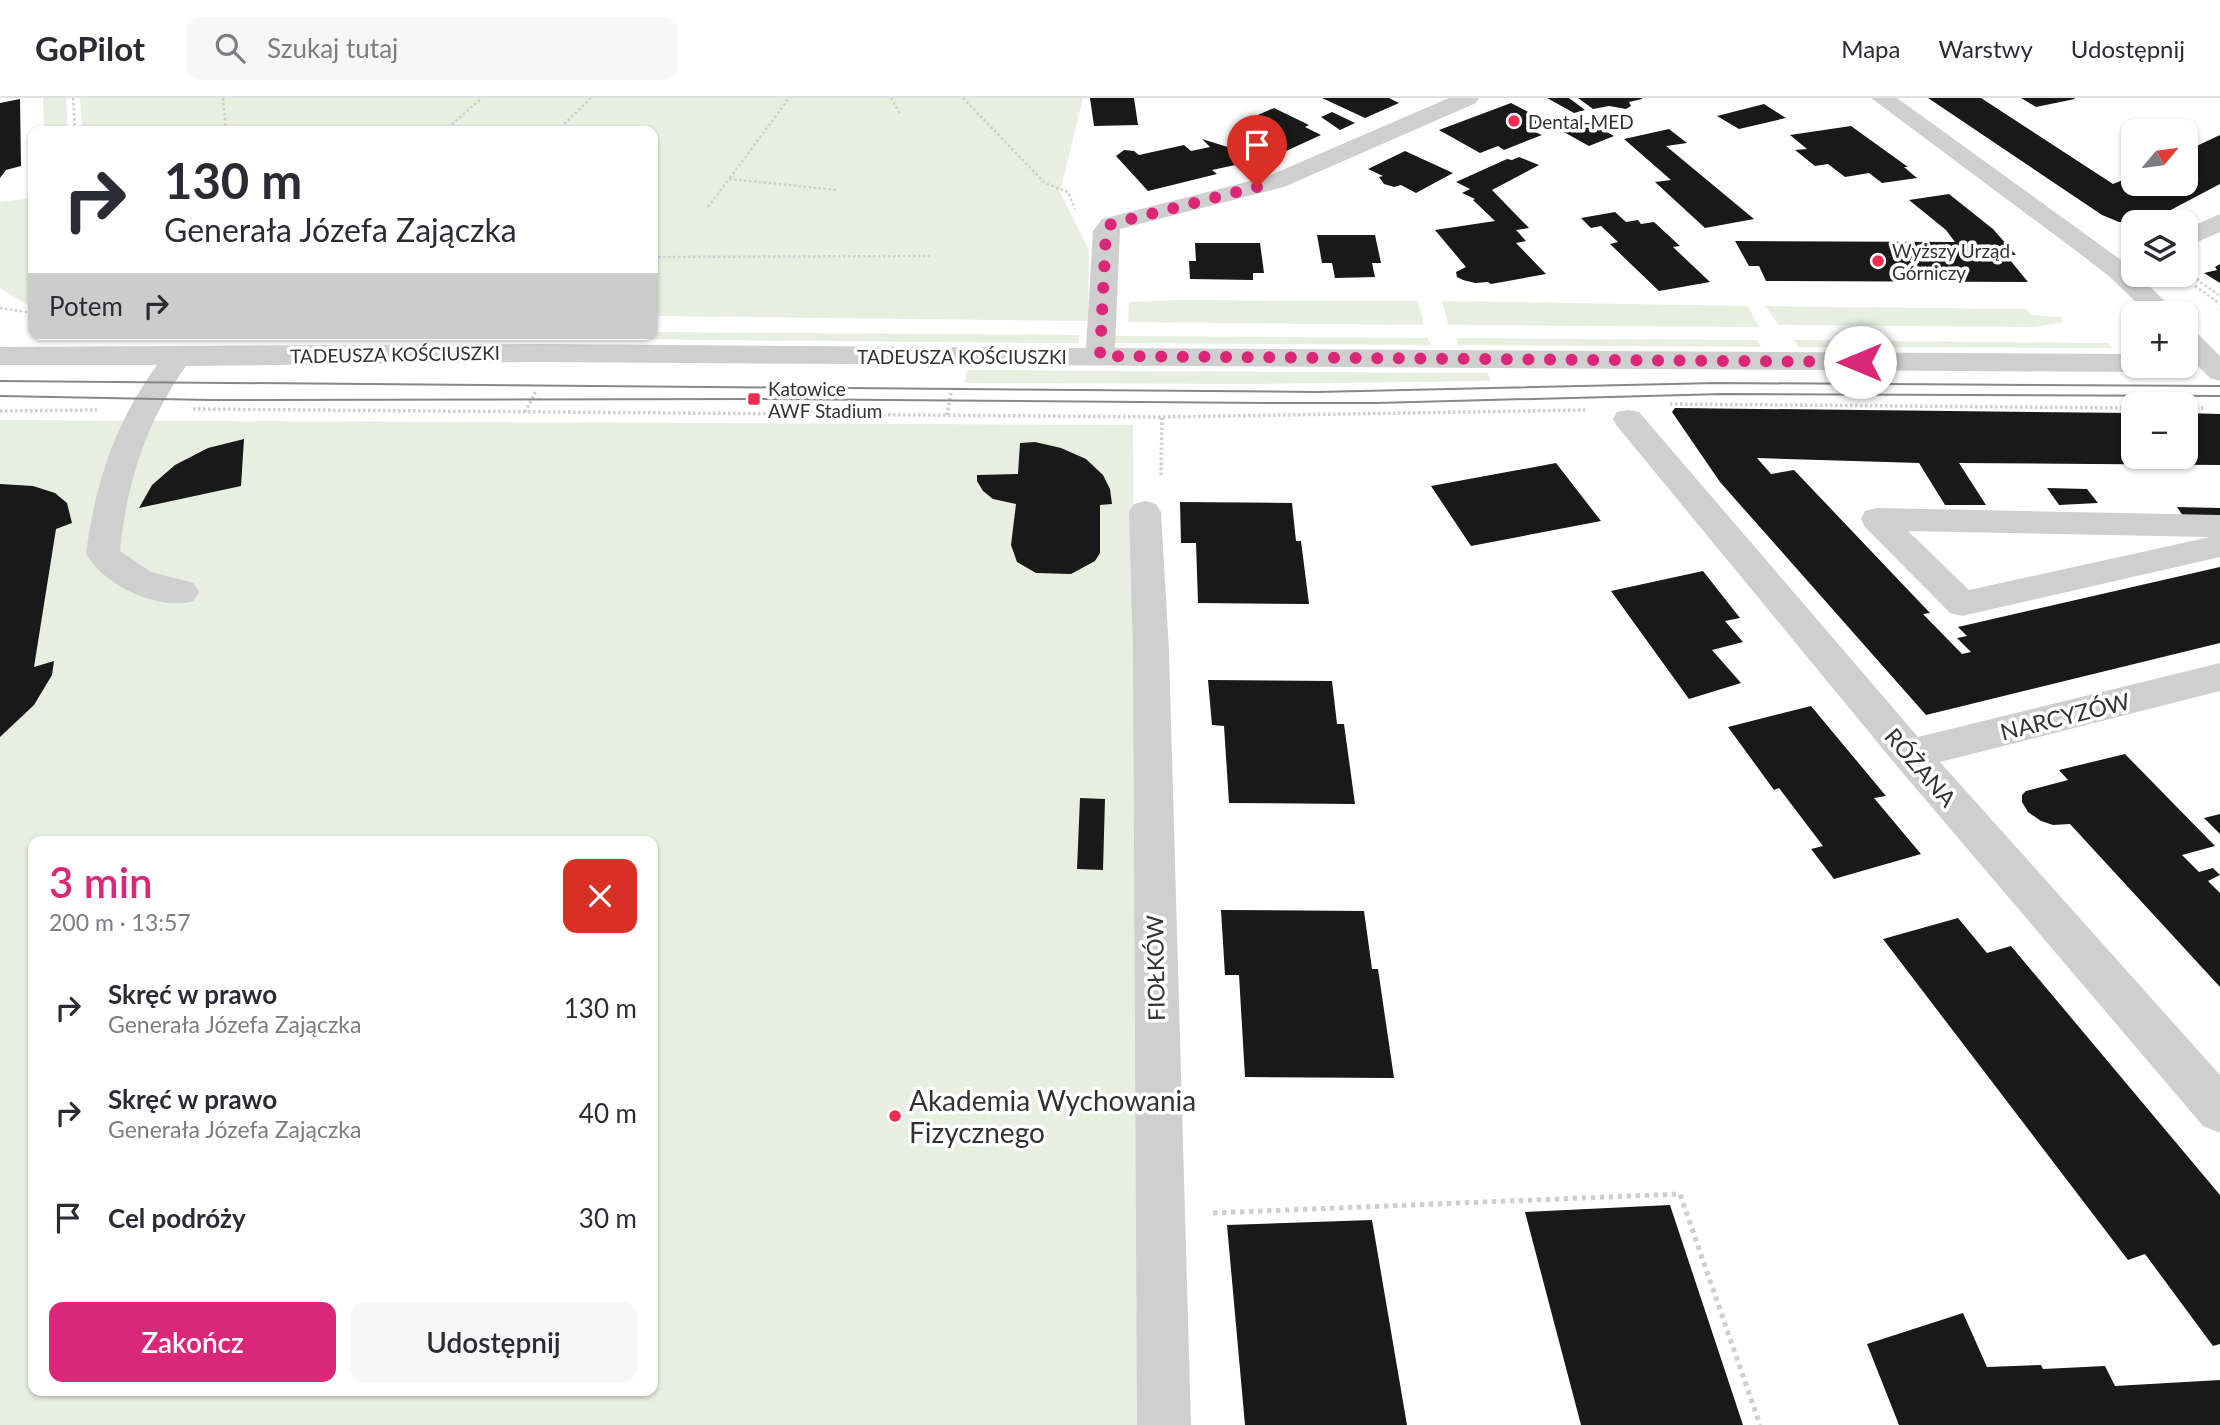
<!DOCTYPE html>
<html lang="pl">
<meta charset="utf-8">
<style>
:root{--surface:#fff;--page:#f7f7f7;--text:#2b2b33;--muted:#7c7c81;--line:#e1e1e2;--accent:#db2777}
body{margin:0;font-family:Lato,sans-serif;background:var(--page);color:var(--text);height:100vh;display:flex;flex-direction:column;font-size:26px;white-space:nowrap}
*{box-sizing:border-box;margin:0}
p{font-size:23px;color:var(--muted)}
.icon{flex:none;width:38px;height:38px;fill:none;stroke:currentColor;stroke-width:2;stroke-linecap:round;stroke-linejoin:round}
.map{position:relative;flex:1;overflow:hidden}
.details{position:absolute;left:28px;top:738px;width:630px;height:560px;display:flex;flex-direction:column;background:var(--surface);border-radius:14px;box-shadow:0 2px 5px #0004}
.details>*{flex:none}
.guide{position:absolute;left:28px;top:28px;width:630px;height:214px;border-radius:14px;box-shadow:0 2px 5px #0004;background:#fff;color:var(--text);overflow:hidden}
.needle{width:46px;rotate:61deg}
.fabs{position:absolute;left:2121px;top:21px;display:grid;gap:14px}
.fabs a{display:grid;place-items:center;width:77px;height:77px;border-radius:14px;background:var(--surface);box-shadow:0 2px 5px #0004;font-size:35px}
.pin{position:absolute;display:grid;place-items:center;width:60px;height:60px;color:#fff;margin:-72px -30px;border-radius:50% 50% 50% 0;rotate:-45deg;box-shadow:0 0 7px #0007}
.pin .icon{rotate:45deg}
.me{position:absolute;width:77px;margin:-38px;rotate:270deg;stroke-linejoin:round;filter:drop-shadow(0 0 5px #0008)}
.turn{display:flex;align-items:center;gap:24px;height:147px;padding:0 21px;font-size:32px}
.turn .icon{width:91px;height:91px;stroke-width:2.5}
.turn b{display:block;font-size:49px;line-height:60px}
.then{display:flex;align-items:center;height:66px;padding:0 21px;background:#0003;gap:14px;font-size:26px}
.round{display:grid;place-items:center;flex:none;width:74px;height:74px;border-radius:14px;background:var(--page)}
.overview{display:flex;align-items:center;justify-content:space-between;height:119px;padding:0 21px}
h1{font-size:42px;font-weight:600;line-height:52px;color:var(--accent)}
.cta{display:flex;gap:14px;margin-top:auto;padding:14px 21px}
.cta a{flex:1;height:80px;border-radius:14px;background:var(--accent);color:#fff;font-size:28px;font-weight:600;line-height:80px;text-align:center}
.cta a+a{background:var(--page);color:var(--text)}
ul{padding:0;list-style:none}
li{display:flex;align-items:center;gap:21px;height:105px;padding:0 21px}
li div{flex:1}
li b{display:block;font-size:26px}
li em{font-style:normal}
header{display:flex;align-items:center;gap:42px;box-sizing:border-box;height:98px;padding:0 35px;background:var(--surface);border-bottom:2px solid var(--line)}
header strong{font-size:33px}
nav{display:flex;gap:38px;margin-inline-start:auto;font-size:24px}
.search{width:490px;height:63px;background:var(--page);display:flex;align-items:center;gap:18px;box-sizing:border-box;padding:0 24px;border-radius:14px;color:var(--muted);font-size:26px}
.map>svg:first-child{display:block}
.green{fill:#e9efe0;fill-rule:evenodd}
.building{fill:#191919}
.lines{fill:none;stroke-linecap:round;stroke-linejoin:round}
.path-far2{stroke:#cfcfcf;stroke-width:2.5;stroke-dasharray:2.5 2.5;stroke-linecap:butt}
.path-far1{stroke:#cfcfcf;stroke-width:3.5;stroke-dasharray:2.5 2.5;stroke-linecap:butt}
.path{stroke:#cfcfcf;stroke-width:5;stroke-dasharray:4.5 4.5;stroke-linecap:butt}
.minor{fill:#cfcfcf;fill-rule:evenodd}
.tram{stroke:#878787;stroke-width:2}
.route{stroke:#db2777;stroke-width:12;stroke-dasharray:0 21.6}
.poi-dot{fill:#f12c4f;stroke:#fff;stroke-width:2.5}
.labels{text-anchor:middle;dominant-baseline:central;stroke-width:7;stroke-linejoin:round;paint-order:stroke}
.far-poi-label{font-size:19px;fill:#323232;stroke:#fff;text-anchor:start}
.far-street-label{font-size:19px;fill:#323232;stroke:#fff}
.street-label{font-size:23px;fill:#323232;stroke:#fff}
.near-poi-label{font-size:28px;fill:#323232;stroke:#fff;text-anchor:start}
</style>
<header>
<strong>GoPilot</strong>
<div class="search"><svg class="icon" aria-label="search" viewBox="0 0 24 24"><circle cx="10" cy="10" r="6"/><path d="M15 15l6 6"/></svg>Szukaj tutaj</div>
<nav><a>Mapa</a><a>Warstwy</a><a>Udostępnij</a></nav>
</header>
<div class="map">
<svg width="2220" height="1327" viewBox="0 0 2220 1327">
<rect width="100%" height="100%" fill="#fff"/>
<!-- green -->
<path class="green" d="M 43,0 L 66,0 L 68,33 L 44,33 Z
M 80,0 L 1083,0 L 1060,94 L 1089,152 L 1088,223 L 653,218 L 653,33 L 82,33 Z
M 33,100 L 33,207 L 26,206 L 0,190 L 0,104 Z
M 1179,202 L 1418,203 L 1424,227 L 1128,224 L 1129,204 Z
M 1442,203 L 1748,208 L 1759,229 L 1448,227 Z
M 1765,208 L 2026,211 L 2032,217 L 2061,219 L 2063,224 L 2035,229 L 1779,227 Z
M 653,234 L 1079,237 L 1079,245 L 1037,245 L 190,237 Z
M 1115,238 L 1428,240 L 1431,247 L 1115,245 Z
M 1456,240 L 1757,242 L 1761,249 L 1458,247 Z
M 1794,242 L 2088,245 L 2108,245 L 2112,250 L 1798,249 Z
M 967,272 L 1488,275 L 1491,283 L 1258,286 L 965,285 Z
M 0,322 L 1133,327 L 1138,1327 L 0,1327 ZM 33,744 L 653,744 L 653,1293 L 33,1293 Z"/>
<!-- building -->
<path class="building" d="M 1090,0 L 1134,0 L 1138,27 L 1094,28 Z
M 1322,0 L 1389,0 L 1399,5 L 1365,20 Z
M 1547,0 L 1569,0 L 1585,12 L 1574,15 Z
M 1578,0 L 1642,0 L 1642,1 L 1629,4 L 1631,8 L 1626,11 L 1609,8 L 1593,11 Z
M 1928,0 L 1981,0 L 2113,86 L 2133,78 L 2133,86 L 2186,86 L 2186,53 L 2220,37 L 2220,86 L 2148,124 L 2119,124 L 2102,117 Z
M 2021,0 L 2074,0 L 2075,1 L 2036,9 Z
M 20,1 L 21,68 L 6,72 L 0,80 L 0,5 Z
M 1511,5 L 1553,27 L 1535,34 L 1542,37 L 1504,52 L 1498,48 L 1480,55 L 1439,32 Z
M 1764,6 L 1786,20 L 1739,31 L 1717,18 Z
M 1274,10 L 1309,27 L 1305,29 L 1321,37 L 1286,53 L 1235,27 Z
M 1332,14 L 1355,25 L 1340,32 L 1321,19 Z
M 1589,24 L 1614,38 L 1589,48 L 1562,33 Z
M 1851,28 L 1908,69 L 1904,69 L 1917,80 L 1882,85 L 1869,75 L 1845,79 L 1828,66 L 1815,68 L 1795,52 L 1807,51 L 1790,37 Z
M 1669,31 L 1687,45 L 1666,48 L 1754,121 L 1705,130 L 1655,84 L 1671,82 L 1624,41 Z
M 1202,41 L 1234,51 L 1249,64 L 1212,72 L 1217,76 L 1148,93 L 1116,58 L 1124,52 L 1134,53 L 1139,57 L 1184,47 L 1191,53 L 1210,49 Z
M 1405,53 L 1453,75 L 1416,95 L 1401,87 L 1394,89 L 1384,86 L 1379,79 L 1383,78 L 1368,71 Z
M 1519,59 L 1539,67 L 1492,92 L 1529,130 L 1516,132 L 1526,143 L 1516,145 L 1546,176 L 1491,186 L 1488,184 L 1475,185 L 1463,182 L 1457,179 L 1456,174 L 1466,169 L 1435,132 L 1495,123 L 1473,102 L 1475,101 L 1462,95 L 1470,91 L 1456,84 L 1507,61 L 1512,62 Z
M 1949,96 L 1993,131 L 2016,157 L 2006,157 L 2028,184 L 1766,183 L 1759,168 L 1749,168 L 1735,143 L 1955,144 L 1946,132 L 1909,102 Z
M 1615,114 L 1626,124 L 1638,122 L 1641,126 L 1654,124 L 1680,148 L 1673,149 L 1710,184 L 1659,193 L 1610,146 L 1618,144 L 1601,128 L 1591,130 L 1581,120 Z
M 1317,137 L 1375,137 L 1381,165 L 1372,165 L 1375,179 L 1335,180 L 1332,165 L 1322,165 Z
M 1195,145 L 1260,145 L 1264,175 L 1253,175 L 1253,182 L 1190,181 L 1189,163 L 1196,163 Z
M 2220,166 L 2220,185 L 2204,175 L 2217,172 L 2215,169 Z
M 1675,310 L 2133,315 L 2133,359 L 2186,359 L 2186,315 L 2220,316 L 2220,367 L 1959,365 L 1986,407 L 1945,407 L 1919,365 L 1757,360 L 1771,376 L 1794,372 L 1930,515 L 1923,516 L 1962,556 L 1971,554 L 1957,540 L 1967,538 L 1958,529 L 2220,469 L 2220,545 L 1926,617 L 1720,384 L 1672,314 Z
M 244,341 L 241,388 L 139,410 L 152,387 L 175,367 L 208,350 Z
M 1035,344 L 1061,350 L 1086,361 L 1103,377 L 1110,391 L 1112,406 L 1100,407 L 1100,455 L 1095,463 L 1071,476 L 1036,475 L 1017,464 L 1011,447 L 1016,406 L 993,401 L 983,393 L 977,383 L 977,377 L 1018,376 L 1020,345 Z
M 1556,365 L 1601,423 L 1471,448 L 1431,388 Z
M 0,386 L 33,388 L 55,395 L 67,405 L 72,425 L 56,431 L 34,569 L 54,563 L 52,577 L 34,607 L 0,639 Z
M 2047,390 L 2087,391 L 2098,405 L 2059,407 Z
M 1180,404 L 1292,405 L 1296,443 L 1301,443 L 1309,506 L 1198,505 L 1196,445 L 1181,445 Z
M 2177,409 L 2220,410 L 2220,424 L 2187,424 Z
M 1703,473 L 1740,520 L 1725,523 L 1743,544 L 1712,552 L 1741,585 L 1689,601 L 1611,493 Z
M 1208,582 L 1332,583 L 1337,626 L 1344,626 L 1355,706 L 1229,705 L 1224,628 L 1212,627 Z
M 1811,608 L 1886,698 L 1874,700 L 1921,756 L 1834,781 L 1811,751 L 1823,748 L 1779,690 L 1774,692 L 1728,629 Z
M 2125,656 L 2215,748 L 2182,757 L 2199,774 L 2213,770 L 2220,777 L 2208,783 L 2220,795 L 2220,889 L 2070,726 L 2053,727 L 2041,723 L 2028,714 L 2022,704 L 2022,697 L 2026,693 L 2068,682 L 2059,672 Z
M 1080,700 L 1105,701 L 1103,772 L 1077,771 Z
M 2220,716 L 2220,736 L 2204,720 Z
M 1221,812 L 1364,813 L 1372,871 L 1378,871 L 1394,980 L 1245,979 L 1239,877 L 1225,877 Z
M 1958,820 L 1987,855 L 2011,848 L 2220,1097 L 2220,1246 L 2213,1248 L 2145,1156 L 2128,1162 L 1883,841 Z
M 1670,1107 L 1743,1327 L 1581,1327 L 1525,1114 Z
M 1372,1122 L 1407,1327 L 1245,1327 L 1227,1127 Z
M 1963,1215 L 1987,1269 L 2041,1267 L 2043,1271 L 2105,1268 L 2115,1288 L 2220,1282 L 2220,1327 L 1899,1327 L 1867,1246 Z"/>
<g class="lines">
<!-- path-far2 -->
<path class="path-far2" d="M 73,0 L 75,33
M 223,0 L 226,33
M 891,0 L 901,17
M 963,0 L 1045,85 L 1068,94 L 1075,111
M 444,33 L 482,0
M 557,33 L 591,0
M 730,80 L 789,0
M 708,109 L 729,81 L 837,92
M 653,159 L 931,158
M 2195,176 L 2199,183 L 2220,198
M 2195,188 L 2220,206
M 0,210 L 33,215"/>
<!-- path-far1 -->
<path class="path-far1" d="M 1670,306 L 2133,310
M 2186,310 L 2205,310
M 193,311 L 1162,319 L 1588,312
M 0,313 L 97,312
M 525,314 L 536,293
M 947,317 L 951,295
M 1161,377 L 1162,319"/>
<!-- path -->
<path class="path" d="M 1213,1115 L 1680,1096 L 1760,1327"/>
<!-- minor -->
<path class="minor" d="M 1449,0 L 1479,0 L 1476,5 L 1284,89 L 1120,131 L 1115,250 L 2133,256 L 2133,268 L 2146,268 L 2133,274 L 540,264 L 186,268 C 146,324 127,384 120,453 L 151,474 L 194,485 L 199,494 L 194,503 C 158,513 105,488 86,456 C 95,386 115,325 157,267 L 0,267 L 0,249 L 540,246 L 1086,250 L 1093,133 L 1102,121 L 1266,79 Z
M 1871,0 L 1897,0 L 2128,167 L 2133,172 L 2133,177 L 2138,177 L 2177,215 L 2147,215 L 2110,179 L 2079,155 Z
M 2220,116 L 2220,134 L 2186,149 L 2186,131 Z
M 2186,232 L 2196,234 L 2220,258 L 2220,283 L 2210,280 L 2186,256 Z
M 1628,312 L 1639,314 L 1918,639 L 2220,565 L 2220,593 L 1940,664 L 2220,977 L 2220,1035 L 2203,1028 L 1896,667 L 1617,328 L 1613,321 L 1617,314 Z
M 1145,403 L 1156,406 L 1161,414 L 1169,553 L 1191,1327 L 1137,1327 L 1133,553 L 1129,414 L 1134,406 Z
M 1877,410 L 2220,417 L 2220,459 L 1962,518 L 1950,515 L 1865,429 L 1861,421 L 1865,413 ZM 1908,433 L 2210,439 L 1969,492 Z"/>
<!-- tram -->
<path class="tram" d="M 0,283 L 1317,294 L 1717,285 L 2220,288
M 0,298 L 211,302 L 754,301 L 1265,305 L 1376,305 L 1723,296 L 2220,298"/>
</g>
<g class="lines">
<!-- route -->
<path class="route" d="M 1257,89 L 1111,126 L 1106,133 L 1100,258 L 1860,264"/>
</g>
<!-- markers -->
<g class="poi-dot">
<circle cx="1514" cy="23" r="7"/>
<circle cx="1878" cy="163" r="7"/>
<rect x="747" y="294" width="14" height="14" rx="3.5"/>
<circle cx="895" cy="1018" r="7"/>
</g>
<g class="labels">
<!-- far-poi labels -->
<g class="far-poi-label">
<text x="1528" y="23">Dental-MED</text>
<text x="1892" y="152">Wyższy Urząd<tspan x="1892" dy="22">Górniczy</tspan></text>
<text x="768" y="290">Katowice<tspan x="768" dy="22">AWF Stadium</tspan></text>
</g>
<!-- far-street labels -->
<g class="far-street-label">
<text transform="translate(395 256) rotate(-1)">TADEUSZA KOŚCIUSZKI</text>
<text x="962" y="258">TADEUSZA KOŚCIUSZKI</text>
</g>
<!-- street labels -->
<g class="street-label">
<text transform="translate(2065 618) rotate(-14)">NARCYZÓW</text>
<text transform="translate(1921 669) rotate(49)">RÓŻANA</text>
<text transform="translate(1155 870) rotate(-91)">FIOŁKÓW</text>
</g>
<!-- near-poi labels -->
<g class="near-poi-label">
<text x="909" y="1002">Akademia Wychowania<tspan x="909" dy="32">Fizycznego</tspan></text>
</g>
</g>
</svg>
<div class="fabs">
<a><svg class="needle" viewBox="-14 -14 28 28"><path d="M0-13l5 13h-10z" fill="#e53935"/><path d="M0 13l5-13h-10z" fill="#7c7c81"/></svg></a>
<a><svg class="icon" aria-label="layers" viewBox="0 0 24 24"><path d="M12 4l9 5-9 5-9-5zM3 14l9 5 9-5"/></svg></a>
<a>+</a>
<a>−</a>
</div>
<div class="pin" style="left:1257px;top:89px;background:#d93025"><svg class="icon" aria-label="arrive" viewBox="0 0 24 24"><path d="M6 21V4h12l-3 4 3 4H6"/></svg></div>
<svg class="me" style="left:1860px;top:264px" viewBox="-20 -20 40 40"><circle r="19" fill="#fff"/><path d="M0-13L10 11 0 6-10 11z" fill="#db2777"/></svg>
<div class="guide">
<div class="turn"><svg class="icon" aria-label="right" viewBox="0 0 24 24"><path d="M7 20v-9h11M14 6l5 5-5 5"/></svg><div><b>130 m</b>Generała Józefa Zajączka</div></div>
<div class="then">Potem<svg class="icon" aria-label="right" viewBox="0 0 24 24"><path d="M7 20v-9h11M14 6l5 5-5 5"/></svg></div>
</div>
<section class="details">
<div class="overview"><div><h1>3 min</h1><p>200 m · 13:57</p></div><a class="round" style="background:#d93025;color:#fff"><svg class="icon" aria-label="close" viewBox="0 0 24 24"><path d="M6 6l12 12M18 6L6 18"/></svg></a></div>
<ul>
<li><svg class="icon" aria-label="right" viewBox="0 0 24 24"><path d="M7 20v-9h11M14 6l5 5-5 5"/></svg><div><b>Skręć w prawo</b><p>Generała Józefa Zajączka</p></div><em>130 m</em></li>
<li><svg class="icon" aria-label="right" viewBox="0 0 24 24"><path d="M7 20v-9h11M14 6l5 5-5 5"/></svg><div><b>Skręć w prawo</b><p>Generała Józefa Zajączka</p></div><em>40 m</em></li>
<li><svg class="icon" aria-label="arrive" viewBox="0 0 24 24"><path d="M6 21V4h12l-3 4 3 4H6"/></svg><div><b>Cel podróży</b></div><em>30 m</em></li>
</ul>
<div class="cta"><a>Zakończ</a><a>Udostępnij</a></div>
</section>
</div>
